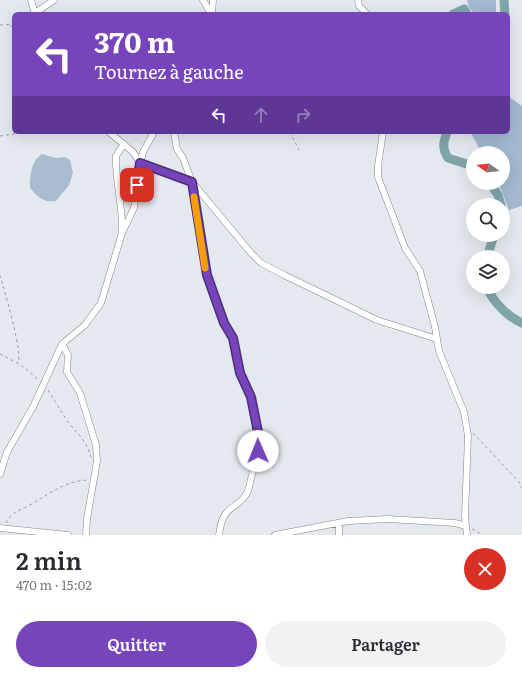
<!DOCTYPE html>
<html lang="fr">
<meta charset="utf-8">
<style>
:root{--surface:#fff;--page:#f2f2f3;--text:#2b2b33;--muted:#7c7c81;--accent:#7645bc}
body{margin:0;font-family:Literata,serif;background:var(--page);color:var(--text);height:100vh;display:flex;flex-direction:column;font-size:15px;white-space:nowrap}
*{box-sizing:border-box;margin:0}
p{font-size:13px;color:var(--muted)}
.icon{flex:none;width:22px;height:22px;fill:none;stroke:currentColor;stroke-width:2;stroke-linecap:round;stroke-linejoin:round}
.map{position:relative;height:535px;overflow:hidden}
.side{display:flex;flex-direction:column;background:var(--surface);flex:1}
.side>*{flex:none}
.top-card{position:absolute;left:12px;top:12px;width:498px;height:122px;border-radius:6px;box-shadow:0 4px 16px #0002;background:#7645bc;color:#fff;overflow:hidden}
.needle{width:26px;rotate:284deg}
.controls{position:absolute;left:466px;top:146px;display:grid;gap:8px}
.controls a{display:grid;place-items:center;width:44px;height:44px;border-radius:50%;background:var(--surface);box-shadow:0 4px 16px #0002;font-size:20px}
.pin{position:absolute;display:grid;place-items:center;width:34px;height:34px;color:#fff;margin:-17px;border-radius:8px;box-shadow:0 2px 6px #0006}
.me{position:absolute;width:44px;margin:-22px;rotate:359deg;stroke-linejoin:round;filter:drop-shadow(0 0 3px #0008)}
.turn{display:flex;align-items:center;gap:14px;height:84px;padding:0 16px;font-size:18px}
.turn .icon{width:52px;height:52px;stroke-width:2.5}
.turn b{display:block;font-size:28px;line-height:34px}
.lanes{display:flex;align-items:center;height:38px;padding:0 16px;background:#0003;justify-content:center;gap:20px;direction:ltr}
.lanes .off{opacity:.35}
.round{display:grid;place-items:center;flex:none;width:42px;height:42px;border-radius:21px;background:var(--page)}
.summary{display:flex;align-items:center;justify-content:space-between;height:68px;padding:0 16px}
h1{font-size:24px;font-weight:600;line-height:30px}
.button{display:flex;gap:8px;margin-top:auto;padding:8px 16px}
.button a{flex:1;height:46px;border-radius:24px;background:var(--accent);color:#fff;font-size:16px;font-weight:600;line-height:46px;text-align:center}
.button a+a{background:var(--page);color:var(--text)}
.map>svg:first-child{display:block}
.green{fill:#a9bbce}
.forest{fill:#a3b9cf}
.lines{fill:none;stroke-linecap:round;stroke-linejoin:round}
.river{stroke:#80a5a9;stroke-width:9}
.minor-casing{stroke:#81868b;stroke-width:7}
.path{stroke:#999ea1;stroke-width:1;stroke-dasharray:3 3;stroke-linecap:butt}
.minor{stroke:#fff;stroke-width:6}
.route-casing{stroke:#4d2d7a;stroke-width:10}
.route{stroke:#7645bc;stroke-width:7}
.slow{stroke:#f59e0b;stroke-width:7}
</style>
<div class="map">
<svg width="522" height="535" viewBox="0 0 522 535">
<rect width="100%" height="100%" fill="#e3e9ee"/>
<!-- green -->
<path class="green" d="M 42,154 L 56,158 L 65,157 L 70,160 L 73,173 L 69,185 L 56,201 C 44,203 38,197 30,188 C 30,175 31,161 42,154 Z"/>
<!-- forest -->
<path class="forest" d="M 467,0 L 496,0 L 496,14 L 475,14 L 469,8 Z
M 508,96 L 522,106 L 522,206 L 509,210 L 501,189 L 496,183 L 503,183 L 503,153 L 482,153 L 470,132 L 508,132 Z"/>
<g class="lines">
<!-- river -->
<path class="river" d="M 504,0 L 505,14
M 453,14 L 464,9 L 467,14
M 447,132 C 443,143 442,148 448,158 L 473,166
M 490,183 L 498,195 L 501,205
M 487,257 L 494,235
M 487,287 C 492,301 508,317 522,323"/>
<defs>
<path id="minor" d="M 31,0 L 35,14
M 203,0 L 211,14
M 358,0 L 359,6 L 367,14
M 35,13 L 54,0
M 212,14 L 213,0
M 109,132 L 133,152 L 140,163 L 192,182 L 251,253 L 261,263 L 284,275 L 377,320 L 437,339
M 174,132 L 177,149 L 183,158 L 192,182 L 207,275 L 224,323 L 233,338 L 240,373 L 251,397 L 256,419 L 259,441 L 258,451 L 248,491 C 238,512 223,501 219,535
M 383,132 L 378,166 L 378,177 L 405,248 L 420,271 L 435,327 L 439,351 L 464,412 L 468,436 L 465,516 L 467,535
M 122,231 C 123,206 115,181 116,156 L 124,144
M 62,344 L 68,355 L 67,372 L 80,393 L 96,445 L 97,461 L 87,519 L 86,535
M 0,474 L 7,452 L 33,407 L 62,344 L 85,325 L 101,303 L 122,233 L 134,208 L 139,169 L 143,152 L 154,132
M 0,528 L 68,535
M 275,535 L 348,521 L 388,519 L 455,523 L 466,526
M 339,535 L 339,523"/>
</defs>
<!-- minor casing -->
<use href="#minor" class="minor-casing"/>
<!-- path -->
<path class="path" d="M 0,25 L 14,24
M 10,25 L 14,29
M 98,132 L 104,133
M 290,132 L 299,150
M 0,136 L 29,132
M 0,275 C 4,290 23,352 18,363
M 0,354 L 21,365 L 39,380
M 48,390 C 55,401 61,412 69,423 C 79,436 86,440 91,457
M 473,433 L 519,482 L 522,488
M 6,523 C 11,512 19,511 28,506 C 48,495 64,481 88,480
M 472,529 L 483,535"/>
<!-- minor -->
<use href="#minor" class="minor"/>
</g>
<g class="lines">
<defs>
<path id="route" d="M 137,185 L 140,163 L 192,182 L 207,275 L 224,323 L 233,338 L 240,373 L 251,397 L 258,432 L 258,451"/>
</defs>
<!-- route casing -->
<use href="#route" class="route-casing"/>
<!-- route -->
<use href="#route" class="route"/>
<!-- slow -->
<path class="slow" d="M 194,197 L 205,268"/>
</g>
</svg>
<div class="controls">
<a><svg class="needle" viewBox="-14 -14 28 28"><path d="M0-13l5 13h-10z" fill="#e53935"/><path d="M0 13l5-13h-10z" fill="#7c7c81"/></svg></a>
<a><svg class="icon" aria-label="search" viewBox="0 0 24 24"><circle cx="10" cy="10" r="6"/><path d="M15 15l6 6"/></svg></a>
<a><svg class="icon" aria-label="layers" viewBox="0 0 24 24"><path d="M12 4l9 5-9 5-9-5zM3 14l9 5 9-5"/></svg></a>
</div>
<div class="pin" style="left:137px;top:185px;background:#d93025"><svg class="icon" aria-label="arrive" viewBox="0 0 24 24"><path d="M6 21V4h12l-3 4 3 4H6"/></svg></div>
<svg class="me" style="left:258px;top:451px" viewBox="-20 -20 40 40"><circle r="19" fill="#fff"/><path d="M0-13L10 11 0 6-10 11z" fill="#7645bc"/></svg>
<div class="top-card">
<div class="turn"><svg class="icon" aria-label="left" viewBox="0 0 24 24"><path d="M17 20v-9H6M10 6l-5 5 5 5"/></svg><div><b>370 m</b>Tournez à gauche</div></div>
<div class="lanes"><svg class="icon" aria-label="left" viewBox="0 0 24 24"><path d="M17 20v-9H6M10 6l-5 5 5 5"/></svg><svg class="icon off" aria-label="ahead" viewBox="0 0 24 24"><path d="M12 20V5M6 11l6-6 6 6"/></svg><svg class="icon off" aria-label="right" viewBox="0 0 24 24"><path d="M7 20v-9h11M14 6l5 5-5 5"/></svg></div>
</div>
</div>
<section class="side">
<div class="summary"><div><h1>2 min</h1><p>470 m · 15:02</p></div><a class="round" style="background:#d93025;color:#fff"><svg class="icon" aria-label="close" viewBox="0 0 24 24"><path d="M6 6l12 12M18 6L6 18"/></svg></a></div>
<div class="button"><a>Quitter</a><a>Partager</a></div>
</section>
